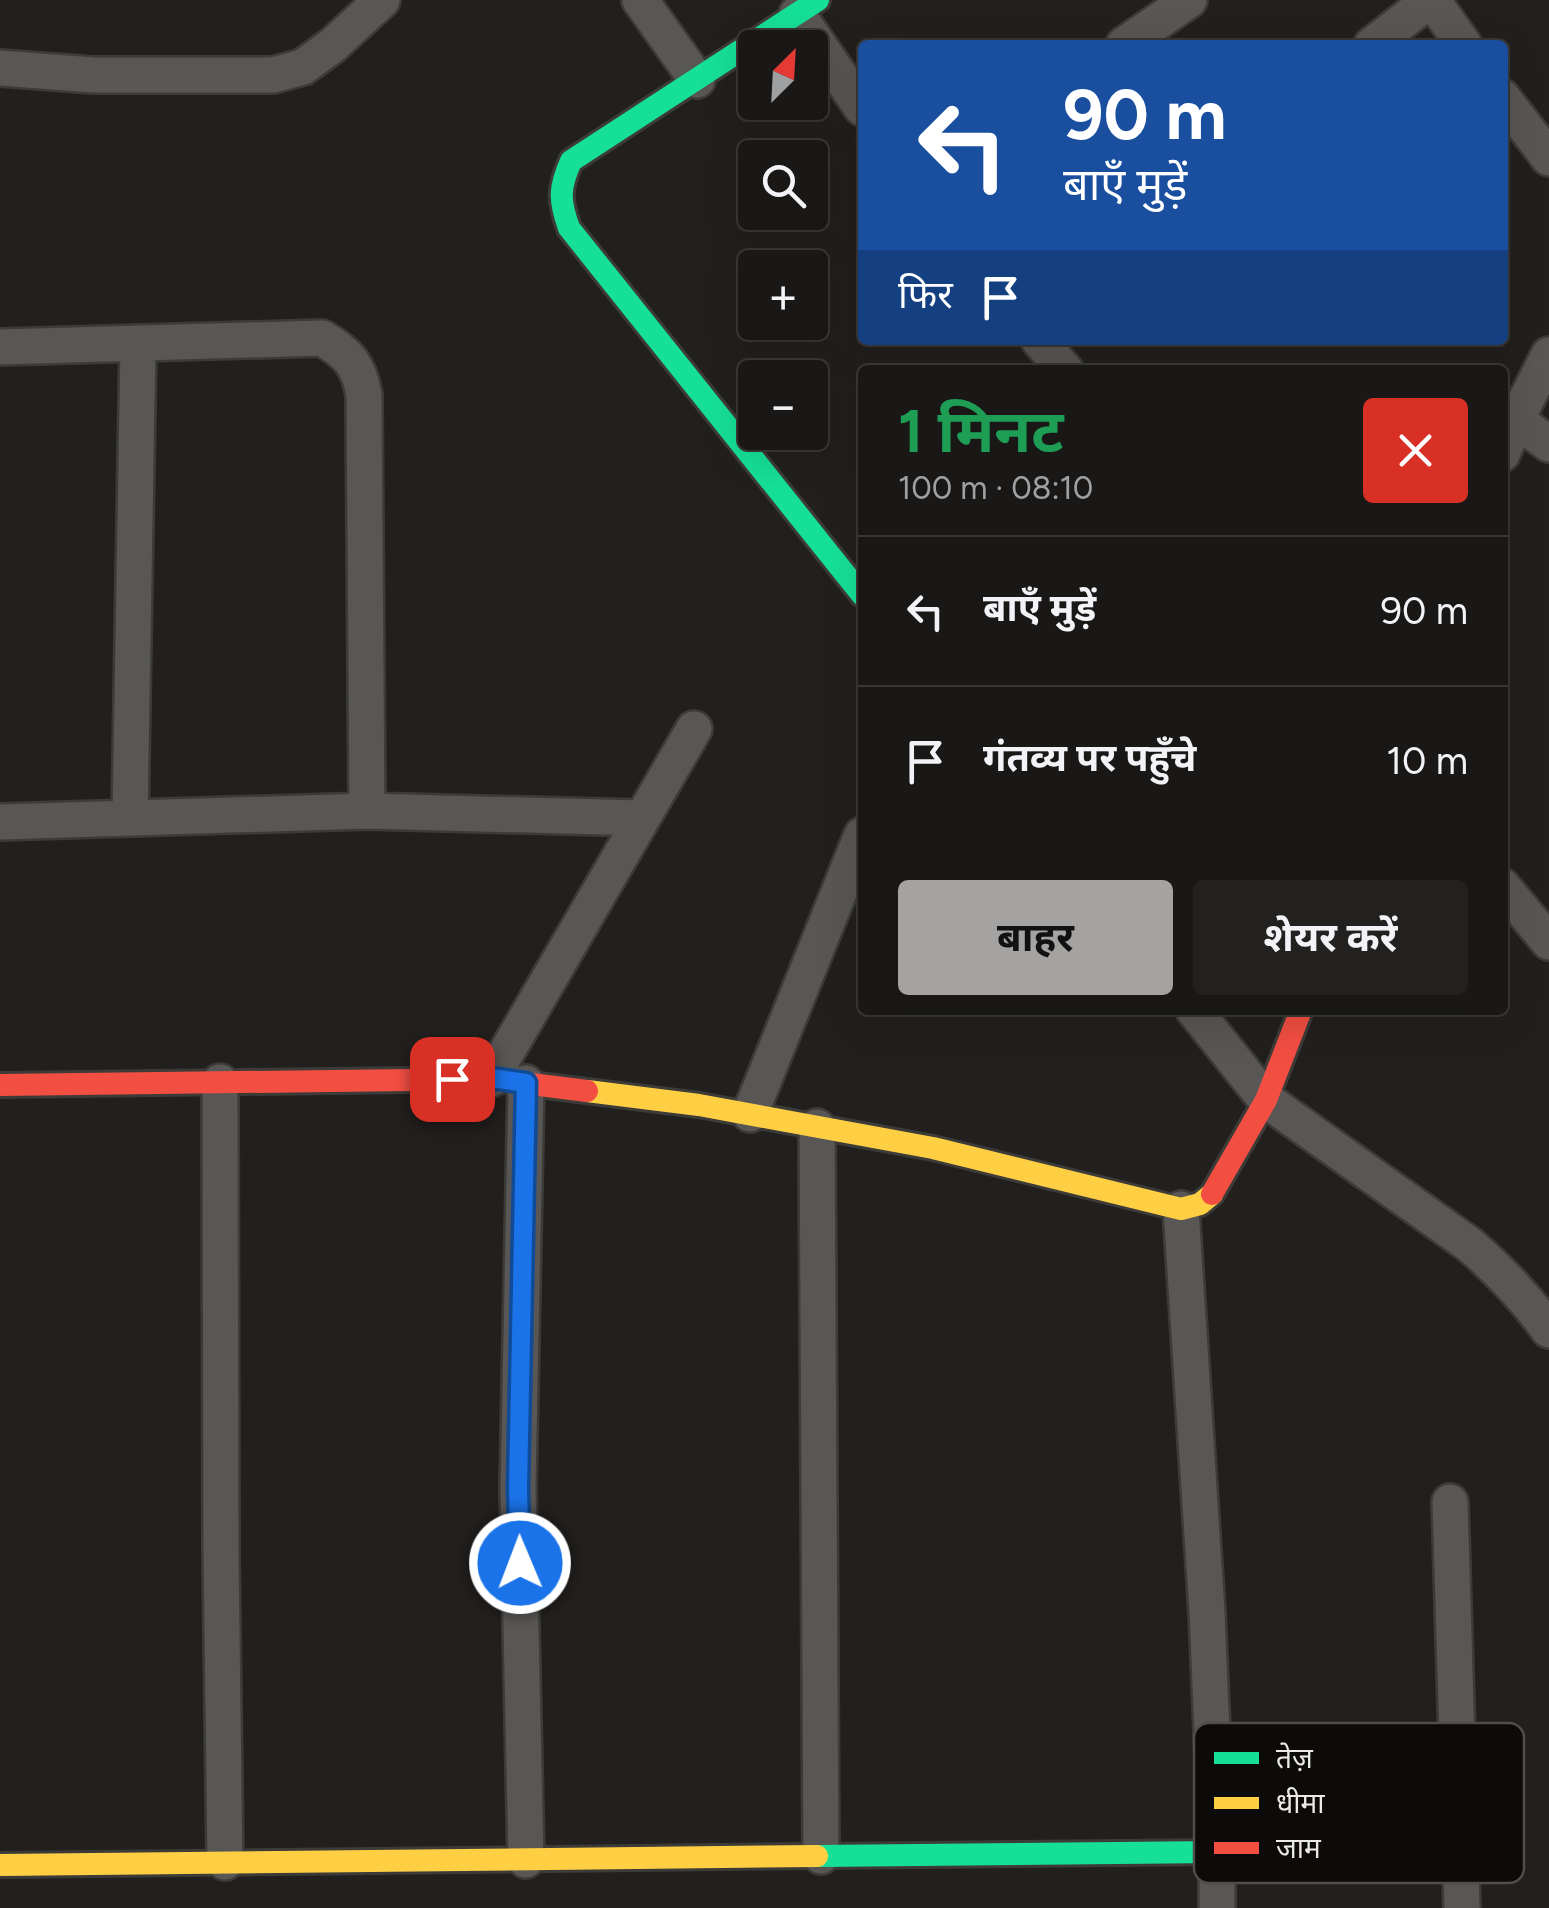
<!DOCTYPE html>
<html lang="hi">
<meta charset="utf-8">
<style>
:root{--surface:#1a1816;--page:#23211f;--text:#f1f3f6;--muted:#9fa0a1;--line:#383735;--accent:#a5a3a1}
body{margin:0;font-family:Figtree,"Noto Sans Devanagari",sans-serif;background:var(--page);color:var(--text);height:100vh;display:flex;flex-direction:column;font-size:38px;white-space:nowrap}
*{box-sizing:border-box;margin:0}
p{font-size:32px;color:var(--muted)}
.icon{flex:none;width:55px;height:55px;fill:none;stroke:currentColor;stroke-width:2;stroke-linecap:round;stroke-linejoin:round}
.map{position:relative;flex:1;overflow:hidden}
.panel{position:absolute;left:858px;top:365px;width:650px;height:650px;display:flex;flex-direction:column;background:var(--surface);border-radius:10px;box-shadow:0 10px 40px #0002,0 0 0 2px var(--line)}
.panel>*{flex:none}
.guide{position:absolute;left:858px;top:40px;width:650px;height:305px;border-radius:10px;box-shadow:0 10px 40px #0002,0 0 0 2px var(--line);background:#1a4fa0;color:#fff;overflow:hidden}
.needle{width:65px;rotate:24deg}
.controls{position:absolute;left:738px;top:30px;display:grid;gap:20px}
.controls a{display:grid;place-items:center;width:90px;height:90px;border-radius:10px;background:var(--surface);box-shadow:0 10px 40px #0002,0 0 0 2px var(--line);font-size:50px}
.pin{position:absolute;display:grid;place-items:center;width:85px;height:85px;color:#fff;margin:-42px;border-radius:20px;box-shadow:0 5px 15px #0006}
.me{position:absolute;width:110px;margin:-55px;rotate:359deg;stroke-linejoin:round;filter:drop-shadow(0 0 8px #0008)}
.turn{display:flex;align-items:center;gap:35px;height:210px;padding:0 40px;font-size:45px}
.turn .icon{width:130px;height:130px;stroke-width:2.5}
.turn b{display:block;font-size:70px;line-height:85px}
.then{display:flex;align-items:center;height:95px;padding:0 40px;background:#0003;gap:20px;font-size:38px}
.round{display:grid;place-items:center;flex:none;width:105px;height:105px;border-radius:10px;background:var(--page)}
.headline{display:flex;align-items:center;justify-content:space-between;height:170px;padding:0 40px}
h1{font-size:60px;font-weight:700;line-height:75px;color:#1e9e55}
.cta{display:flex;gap:20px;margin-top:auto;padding:20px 40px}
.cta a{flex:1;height:115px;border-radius:10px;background:var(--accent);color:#111;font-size:40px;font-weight:700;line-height:115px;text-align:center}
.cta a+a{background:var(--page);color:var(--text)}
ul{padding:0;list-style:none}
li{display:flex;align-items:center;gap:30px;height:150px;padding:0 40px;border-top:2px solid var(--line)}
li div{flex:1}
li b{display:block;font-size:38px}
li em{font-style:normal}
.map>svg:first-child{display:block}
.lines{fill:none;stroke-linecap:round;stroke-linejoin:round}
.street-casing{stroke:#3c3b38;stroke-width:40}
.fast-casing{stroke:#3c3b38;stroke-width:28}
.slow-casing{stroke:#3c3b38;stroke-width:28}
.jam-casing{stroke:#3c3b38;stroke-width:28}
.street{stroke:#595755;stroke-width:35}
.fast{stroke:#16e098;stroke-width:22}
.slow{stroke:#ffcf43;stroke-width:22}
.jam{stroke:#f24e42;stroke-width:22}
.route-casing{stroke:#114b97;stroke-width:25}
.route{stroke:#1a73e8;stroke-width:18}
.key{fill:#0c0b09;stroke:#4f4e4c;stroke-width:2.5}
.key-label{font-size:28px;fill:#ebeae7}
</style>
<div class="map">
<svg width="1549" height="1908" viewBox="0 0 1549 1908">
<rect width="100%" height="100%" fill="#22201e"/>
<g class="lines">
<defs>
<path id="street" d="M 640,0 L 697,80
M 1432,0 L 1464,45
M 797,14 L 862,108
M 1124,45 L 1189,0
M 1372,45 L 1430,0
M 0,68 L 93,75 L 273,75 L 303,67 L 333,45 L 382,0
M 1502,97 L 1549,158
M 1039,340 L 1065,370
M 0,347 L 322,338 C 348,353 359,365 364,395 L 367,811
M 1516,420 L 1549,444
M 1502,454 L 1516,420 L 1549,355
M 130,818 L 138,343
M 0,822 L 367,811 L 642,818
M 1502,886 L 1549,942
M 1194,1010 L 1266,1100 L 1470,1245 C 1500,1271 1526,1298 1549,1330
M 491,1079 L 694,729
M 220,1082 L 221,1555 L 225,1862
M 750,1114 L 862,835
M 817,1127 L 821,1856
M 1181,1209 L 1207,1612 L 1217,1852 L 1217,1908
M 1450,1502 L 1462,1908
M 526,1860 L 518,1489 L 526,1083"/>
<path id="fast" d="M 818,0 L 571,161 C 559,188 559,200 569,228 L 862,595
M 817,1856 L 1217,1852"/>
<path id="slow" d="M 587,1091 L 699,1105 L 933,1148 L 1181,1209 L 1200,1204 L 1212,1194
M 0,1865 L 817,1856"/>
<path id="jam" d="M 0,1085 L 491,1079 L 587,1091
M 1212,1194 L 1266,1100 L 1301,1010"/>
</defs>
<!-- street casing -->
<use href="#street" class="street-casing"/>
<!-- fast casing -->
<use href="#fast" class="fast-casing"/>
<!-- slow casing -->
<use href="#slow" class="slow-casing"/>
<!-- jam casing -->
<use href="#jam" class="jam-casing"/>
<!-- street -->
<use href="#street" class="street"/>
<!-- fast -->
<use href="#fast" class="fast"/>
<!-- slow -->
<use href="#slow" class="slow"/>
<!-- jam -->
<use href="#jam" class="jam"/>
</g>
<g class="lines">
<defs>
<path id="route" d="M 452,1079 L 491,1078 L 526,1083 L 518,1488 L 520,1563"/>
</defs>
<!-- route casing -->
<use href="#route" class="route-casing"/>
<!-- route -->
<use href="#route" class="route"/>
</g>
<!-- legend -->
<rect x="1194" y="1723" width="330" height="160" rx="15" class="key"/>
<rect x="1214" y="1752" width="45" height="12" fill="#16e098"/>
<rect x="1214" y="1797" width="45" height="12" fill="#ffcf43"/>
<rect x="1214" y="1842" width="45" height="12" fill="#f24e42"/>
<g class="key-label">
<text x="1276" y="1768">तेज़</text>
<text x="1276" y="1813">धीमा</text>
<text x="1276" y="1858">जाम</text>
</g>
</svg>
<div class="controls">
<a><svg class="needle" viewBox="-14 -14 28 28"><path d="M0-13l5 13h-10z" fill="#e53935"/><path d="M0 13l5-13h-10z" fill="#9fa0a1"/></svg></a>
<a><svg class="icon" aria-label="search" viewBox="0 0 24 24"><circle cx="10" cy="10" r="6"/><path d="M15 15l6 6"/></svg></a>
<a>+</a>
<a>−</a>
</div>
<div class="pin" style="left:452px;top:1079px;background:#d93025"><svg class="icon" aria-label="arrive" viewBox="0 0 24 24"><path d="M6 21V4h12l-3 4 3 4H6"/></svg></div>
<svg class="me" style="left:520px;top:1563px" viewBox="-20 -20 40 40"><circle r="17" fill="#1a73e8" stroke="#fff" stroke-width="3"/><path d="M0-11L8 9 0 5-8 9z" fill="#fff"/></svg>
<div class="guide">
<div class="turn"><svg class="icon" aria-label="left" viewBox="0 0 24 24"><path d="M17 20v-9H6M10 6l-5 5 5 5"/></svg><div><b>90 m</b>बाएँ मुड़ें</div></div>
<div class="then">फिर<svg class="icon" aria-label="arrive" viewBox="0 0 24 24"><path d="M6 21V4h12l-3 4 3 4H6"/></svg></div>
</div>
<section class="panel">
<div class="headline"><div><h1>1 मिनट</h1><p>100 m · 08:10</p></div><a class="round" style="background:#d93025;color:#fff"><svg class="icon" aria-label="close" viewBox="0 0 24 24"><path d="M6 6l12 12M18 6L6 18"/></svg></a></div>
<ul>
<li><svg class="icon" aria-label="left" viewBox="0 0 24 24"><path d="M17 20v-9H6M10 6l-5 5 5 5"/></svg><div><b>बाएँ मुड़ें</b></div><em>90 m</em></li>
<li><svg class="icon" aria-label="arrive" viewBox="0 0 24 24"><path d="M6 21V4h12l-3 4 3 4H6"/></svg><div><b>गंतव्य पर पहुँचे</b></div><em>10 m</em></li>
</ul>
<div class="cta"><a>बाहर</a><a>शेयर करें</a></div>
</section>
</div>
